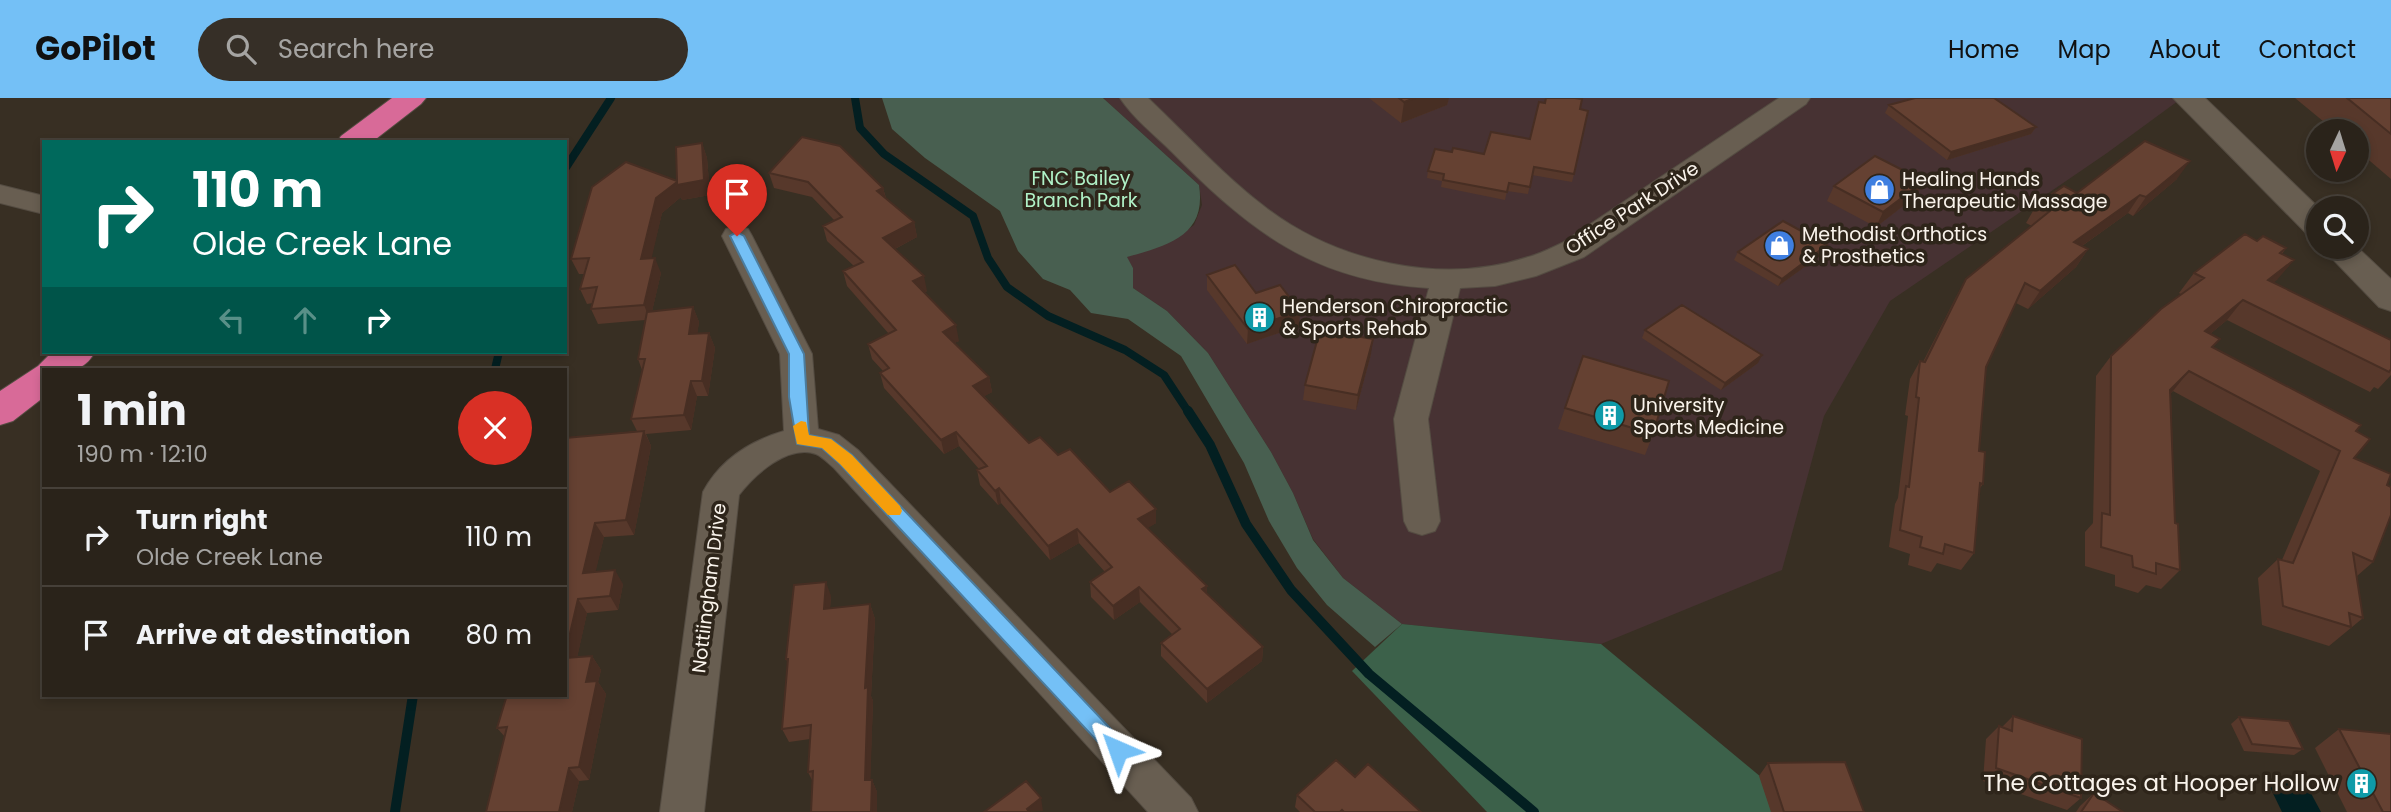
<!DOCTYPE html>
<meta charset="utf-8">
<style>
:root{--surface:#2a231a;--page:#362f27;--text:#f1f3f6;--muted:#a5a4a2;--line:#464039;--accent:#74c0f6}
body{margin:0;font-family:Poppins,sans-serif;background:var(--page);color:var(--text);height:100vh;display:flex;flex-direction:column;font-size:26px;white-space:nowrap}
*{box-sizing:border-box;margin:0}
p{font-size:23px;color:var(--muted)}
.icon{flex:none;width:38px;height:38px;fill:none;stroke:currentColor;stroke-width:2;stroke-linecap:round;stroke-linejoin:round}
.map{position:relative;flex:1;overflow:hidden}
.sheet{position:absolute;left:42px;top:270px;width:525px;height:329px;display:flex;flex-direction:column;background:var(--surface);border-radius:0px;box-shadow:0 4px 10px #0003,0 0 0 2px var(--line)}
.sheet>*{flex:none}
.hud{position:absolute;left:42px;top:42px;width:525px;height:214px;border-radius:0px;box-shadow:0 4px 10px #0003,0 0 0 2px var(--line);background:#00695c;color:#fff;overflow:hidden}
.needle{width:46px;rotate:184deg}
.buttons{position:absolute;left:2306px;top:21px;display:grid;gap:14px}
.buttons a{display:grid;place-items:center;width:63px;height:63px;border-radius:50%;background:var(--surface);box-shadow:0 4px 10px #0003,0 0 0 2px var(--line);font-size:35px}
.pin{position:absolute;display:grid;place-items:center;width:60px;height:60px;color:#fff;margin:-72px -30px;border-radius:50% 50% 50% 0;rotate:-45deg;box-shadow:0 0 7px #0007}
.pin .icon{rotate:45deg}
.me{position:absolute;width:77px;margin:-38px;rotate:317deg;stroke-linejoin:round;filter:drop-shadow(0 0 5px #0008)}
.turn{display:flex;align-items:center;gap:24px;height:147px;padding:0 35px;font-size:32px}
.turn .icon{width:91px;height:91px;stroke-width:2.5}
.turn b{display:block;font-size:49px;line-height:60px}
.lanes{display:flex;align-items:center;height:66px;padding:0 35px;background:#0003;justify-content:center;gap:35px;direction:ltr}
.lanes .off{opacity:.35}
.round{display:grid;place-items:center;flex:none;width:74px;height:74px;border-radius:37px;background:var(--page)}
.head{display:flex;align-items:center;justify-content:space-between;height:119px;padding:0 35px}
h1{font-size:42px;font-weight:700;line-height:52px}
ul{padding:0;list-style:none}
li{display:flex;align-items:center;gap:21px;height:98px;padding:0 35px;border-top:2px solid var(--line)}
li div{flex:1}
li b{display:block;font-size:26px}
li em{font-style:normal}
header{display:flex;align-items:center;gap:42px;box-sizing:border-box;height:98px;padding:0 35px;background:var(--accent);color:#111}
header strong{font-size:33px}
nav{display:flex;gap:38px;margin-inline-start:auto;font-size:24px}
.search{width:490px;height:63px;background:var(--page);display:flex;align-items:center;gap:18px;box-sizing:border-box;padding:0 24px;border-radius:38px;color:var(--muted);font-size:26px}
.map>svg:first-child{display:block}
.commercial{fill:#473233}
.green{fill:#485f50}
.forest{fill:#3c614a}
.water{fill:#031f21}
.lines{fill:none;stroke-linecap:round;stroke-linejoin:round}
.stream-far1{stroke:#031f21;stroke-width:8}
.stream{stroke:#031f21;stroke-width:10}
.minor-casing{stroke:#544c42;stroke-width:2}
.tertiary-casing{stroke:#544c42;stroke-width:2}
.trunk-casing{stroke:#544c42;stroke-width:2}
.minor{fill:#685e51;fill-rule:evenodd}
.tertiary{fill:#685e51;fill-rule:evenodd}
.trunk{fill:#d86a98;fill-rule:evenodd}
.wall{fill:#57382b}
.shaded-wall{fill:#472e23}
.building{fill:#654132;stroke:#472e23;stroke-width:2}
.route{fill:#74c0f6;stroke:#4b7da0;stroke-width:2}
.slow{fill:#f59e0b}
.labels{text-anchor:middle;dominant-baseline:central;stroke-width:7;stroke-linejoin:round;paint-order:stroke}
.park-label{font-size:19px;fill:#b0f1c7;stroke:#2e251a}
.poi-label{font-size:19px;fill:#faf4ec;stroke:#2e251a;text-anchor:start}
.street-label{font-size:19px;fill:#faf4ec;stroke:#2e251a}
.near-poi-label{font-size:23px;fill:#faf4ec;stroke:#2e251a;text-anchor:end}
</style>
<header>
<strong>GoPilot</strong>
<div class="search"><svg class="icon" aria-label="search" viewBox="0 0 24 24"><circle cx="10" cy="10" r="6"/><path d="M15 15l6 6"/></svg>Search here</div>
<nav><a>Home</a><a>Map</a><a>About</a><a>Contact</a></nav>
</header>
<div class="map">
<svg width="2391" height="714" viewBox="0 0 2391 714">
<rect width="100%" height="100%" fill="#382f23"/>
<!-- commercial -->
<path class="commercial" d="M 1103,0 L 2182,0 L 2107,55 L 1890,203 L 1824,318 L 1782,472 L 1601,546 L 1402,526 L 1343,480 L 1313,441 L 1293,395 L 1271,354 L 1208,255 L 1167,213 L 1133,190 L 1133,170 L 1126,159 L 1173,142 L 1194,127 L 1202,107 L 1199,87 Z"/>
<!-- green -->
<path class="green" d="M 882,0 L 1103,0 L 1199,87 C 1207,138 1168,147 1127,159 L 1133,170 L 1133,190 L 1167,213 L 1208,255 L 1271,354 L 1293,395 L 1313,442 L 1343,480 L 1402,526 L 1375,549 L 1327,507 L 1297,470 L 1269,423 L 1244,365 L 1181,258 L 1128,221 L 1091,215 L 1070,192 L 1043,181 L 1018,153 L 1000,113 L 925,60 L 892,31 Z"/>
<!-- forest -->
<path class="forest" d="M 1402,526 L 1601,546 L 1803,714 L 1487,714 L 1352,573 Z"/>
<!-- water -->
<path class="water" d="M 2267,683 L 2306,686 L 2321,714 L 2282,714 Z"/>
<g class="lines">
<!-- stream-far1 -->
<path class="stream-far1" d="M 855,0 L 860,30 L 884,56 L 973,118 L 988,160 L 1007,189 L 1048,218 L 1125,252 L 1164,277 L 1189,315
M 565,71 L 611,0
M 495,271 L 499,254"/>
<!-- stream -->
<path class="stream" d="M 1188,313 L 1210,347 L 1246,426 L 1291,492 L 1369,576 L 1534,714
M 395,714 L 413,597"/>
<defs>
<path id="minor" d="M 1120,0 L 1148,0 C 1187,37 1223,77 1265,109 C 1336,164 1442,188 1528,159 C 1540,156 1551,150 1562,145 L 1779,0 L 1810,0 L 1806,6 L 1584,159 L 1536,178 L 1495,188 L 1460,190 L 1428,321 L 1440,423 L 1435,433 L 1422,437 L 1409,433 L 1404,423 L 1394,321 L 1429,190 C 1313,183 1250,133 1172,54 C 1155,37 1133,20 1120,0 Z
M 0,87 L 44,98 L 44,116 L 0,105 Z
M 737,128 L 748,131 L 752,138 L 812,256 L 818,331 L 839,337 L 858,352 L 1191,700 L 1198,714 L 1148,714 L 834,370 C 828,365 823,359 816,356 C 788,346 754,377 739,397 L 704,714 L 660,714 L 703,394 C 720,362 750,343 784,333 L 780,256 L 722,138 L 726,131 Z"/>
<path id="tertiary" d="M 2173,0 L 2205,0 L 2319,110 L 2319,139 L 2307,136 Z
M 2321,149 L 2357,149 L 2391,181 L 2391,213 L 2379,209 Z"/>
<path id="trunk" d="M 392,0 L 426,0 L 421,6 L 372,44 L 337,44 L 341,38 Z
M 52,254 L 95,254 C 82,277 67,271 44,271 L 44,299 L 13,323 L 0,327 L 0,293 L 38,268 Z"/>
</defs>
<!-- minor casing -->
<use href="#minor" class="minor-casing"/>
<!-- tertiary casing -->
<use href="#tertiary" class="tertiary-casing"/>
<!-- trunk casing -->
<use href="#trunk" class="trunk-casing"/>
<!-- minor -->
<use href="#minor" class="minor"/>
<!-- tertiary -->
<use href="#tertiary" class="tertiary"/>
<!-- trunk -->
<use href="#trunk" class="trunk"/>
</g>
<!-- wall -->
<path class="wall" d="M 1369,0 L 1449,0 L 1447,7 L 1401,25 Z
M 2295,0 L 2391,0 L 2391,81 L 2357,52 L 2357,33 L 2335,33 Z
M 1889,7 L 2036,29 L 2031,36 L 1947,62 L 1885,15 Z
M 1580,11 L 1574,76 L 1572,84 L 1532,77 L 1528,96 L 1507,93 L 1505,102 L 1441,89 L 1442,83 L 1427,80 L 1428,73 L 1452,54 L 1484,56 L 1530,41 Z
M 702,45 L 707,60 L 710,97 L 682,102 L 681,99 L 662,115 L 651,160 L 661,175 L 652,213 L 693,209 L 699,224 L 697,236 L 709,235 L 715,250 L 708,298 L 697,298 L 691,332 L 646,336 L 651,348 L 634,437 L 604,439 L 595,474 L 623,486 L 618,512 L 587,515 L 577,559 L 592,558 L 601,572 L 598,584 L 606,596 L 589,682 L 579,683 L 572,714 L 486,714 L 505,639 L 497,630 L 565,597 L 565,340 L 637,333 L 631,321 L 642,272 L 638,261 L 645,222 L 598,226 L 591,211 L 593,205 L 587,206 L 580,191 L 584,176 L 579,176 L 571,161 L 677,83 Z
M 769,75 L 883,90 L 886,100 L 914,124 L 917,139 L 895,151 L 927,193 L 924,195 L 959,243 L 954,245 L 989,279 L 992,294 L 984,298 L 1029,345 L 1058,357 L 1156,425 L 1147,430 L 1207,488 L 1207,496 L 1263,549 L 1262,563 L 1207,605 L 1161,558 L 1161,545 L 1172,536 L 1140,504 L 1114,522 L 1091,499 L 1090,484 L 1105,474 L 1079,445 L 1050,462 L 1001,405 L 998,407 L 980,387 L 977,372 L 979,371 L 959,348 L 944,356 L 884,290 L 880,275 L 883,273 L 872,261 L 868,246 L 889,236 L 847,188 L 843,173 L 854,168 L 827,143 L 823,128 L 834,122 L 812,99 L 774,90 Z
M 2177,81 L 2133,118 L 2128,115 L 2082,148 L 2088,151 L 2076,169 L 2028,211 L 2016,205 L 1986,269 L 1979,353 L 1983,386 L 1980,390 L 1974,455 L 1961,472 L 1937,465 L 1931,474 L 1908,467 L 1910,456 L 1889,449 L 1895,406 L 1898,400 L 1908,318 L 1905,317 L 1910,281 L 1920,263 L 1923,264 L 1956,199 L 1966,181 L 2032,128 L 2026,125 L 2037,106 L 2077,95 Z
M 1834,88 L 1916,98 L 1876,129 L 1827,103 Z
M 2257,143 L 2286,150 L 2282,156 L 2294,162 L 2273,185 L 2391,242 L 2391,277 L 2378,291 L 2374,289 L 2370,294 L 2227,222 L 2210,236 L 2213,250 L 2356,333 L 2354,360 L 2387,387 L 2373,464 L 2357,478 L 2363,520 L 2329,548 L 2262,527 L 2258,480 L 2278,461 L 2282,462 L 2320,373 L 2173,293 L 2171,295 L 2175,425 L 2180,472 L 2161,491 L 2146,487 L 2138,495 L 2115,488 L 2115,477 L 2085,468 L 2085,434 L 2093,425 L 2096,278 L 2111,258 L 2181,196 L 2179,195 L 2194,175 Z
M 1827,147 L 1824,155 L 1778,188 L 1734,162 L 1738,154 Z
M 1207,177 L 1256,195 L 1299,228 L 1247,246 L 1207,192 Z
M 1645,232 L 1758,265 L 1721,292 L 1642,240 Z
M 1371,256 L 1356,312 L 1303,302 L 1305,287 Z
M 1565,310 L 1653,336 L 1645,357 L 1558,331 Z
M 831,498 L 830,510 L 870,506 L 875,521 L 871,598 L 873,603 L 870,682 L 872,682 L 877,694 L 813,684 L 808,674 L 810,641 L 789,644 L 782,631 L 788,565 L 786,561 Z
M 2013,618 L 2081,700 L 2067,712 L 1983,683 L 1986,641 L 1999,628 L 2002,629 Z
M 2239,619 L 2303,651 L 2294,657 L 2244,653 L 2231,626 Z
M 2339,631 L 2391,714 L 2347,714 L 2315,650 Z
M 1768,665 L 1864,714 L 1771,714 L 1759,678 Z
M 1355,679 L 1421,714 L 1300,714 L 1295,709 L 1297,697 Z
M 2094,695 L 2123,714 L 2076,714 L 2080,708 Z"/>
<!-- shaded-wall -->
<path class="shaded-wall" d="M 1415,0 L 1449,0 L 1447,7 L 1401,25 L 1404,4 Z
M 2036,29 L 2031,36 L 1947,62 L 1951,54 Z
M 702,45 L 707,60 L 710,97 L 682,102 L 681,99 L 662,115 L 648,176 L 641,161 L 656,100 L 677,84 Z
M 2190,63 L 2177,81 L 2133,118 L 2146,99 Z
M 1924,83 L 1916,98 L 1876,129 L 1883,114 Z
M 883,90 L 887,105 L 877,93 Z
M 2140,97 L 2128,115 L 2062,162 L 2074,144 Z
M 914,124 L 917,139 L 887,155 L 883,140 Z
M 1827,147 L 1824,155 L 1778,188 L 1782,181 Z
M 2088,151 L 2076,169 L 2028,211 L 2040,193 Z
M 655,160 L 661,175 L 650,222 L 644,207 Z
M 2294,162 L 2277,182 L 2251,202 L 2268,182 Z
M 924,178 L 927,193 L 916,199 L 913,183 Z
M 2243,202 L 2227,222 L 2189,253 L 2205,233 Z
M 693,209 L 699,224 L 695,252 L 689,236 Z
M 1300,213 L 1299,228 L 1247,246 L 1248,231 Z
M 956,227 L 959,243 L 946,249 L 943,234 Z
M 709,235 L 715,250 L 708,298 L 702,283 Z
M 1373,241 L 1371,256 L 1356,312 L 1358,297 Z
M 1762,257 L 1758,265 L 1721,292 L 1725,285 Z
M 2189,273 L 2173,293 L 2154,312 L 2170,292 Z
M 989,279 L 992,294 L 976,303 L 973,288 Z
M 691,283 L 697,298 L 691,332 L 684,317 Z
M 644,333 L 651,348 L 634,437 L 626,422 Z
M 956,334 L 959,348 L 944,356 L 941,342 Z
M 999,390 L 1001,405 L 998,407 L 995,393 Z
M 1156,411 L 1156,425 L 1139,436 L 1138,421 Z
M 595,425 L 604,439 L 592,489 L 583,475 Z
M 1077,431 L 1079,445 L 1050,462 L 1048,448 Z
M 615,472 L 623,486 L 618,512 L 610,498 Z
M 826,484 L 831,498 L 829,525 L 824,511 Z
M 1207,488 L 1207,502 L 1202,491 Z
M 1139,489 L 1140,504 L 1114,522 L 1113,508 Z
M 578,501 L 587,515 L 574,574 L 565,561 L 565,557 Z
M 870,506 L 875,521 L 871,598 L 873,603 L 870,695 L 865,682 L 865,590 Z
M 1263,549 L 1262,563 L 1207,605 L 1207,591 Z
M 592,558 L 601,572 L 598,584 L 606,596 L 589,682 L 579,669 L 586,584 Z
M 569,670 L 579,683 L 572,714 L 559,714 Z
M 872,682 L 877,694 L 877,714 L 871,714 Z
M 1041,700 L 1043,713 L 1028,714 L 1027,711 Z"/>
<!-- building -->
<path class="building" d="M 1399,0 L 1415,0 L 1404,4 Z
M 1546,0 L 1575,0 L 1582,1 L 1580,11 L 1588,13 L 1574,76 L 1534,69 L 1530,89 L 1509,85 L 1507,94 L 1443,82 L 1444,76 L 1428,73 L 1435,51 L 1452,54 L 1453,50 L 1484,56 L 1491,34 L 1530,41 L 1539,4 L 1545,5 Z
M 1915,0 L 1994,0 L 2036,29 L 1951,54 L 1889,7 Z
M 2347,0 L 2391,0 L 2391,36 Z
M 802,39 L 840,48 L 883,90 L 877,93 L 914,124 L 883,140 L 924,178 L 913,183 L 956,227 L 943,234 L 989,279 L 973,288 L 1029,345 L 1040,339 L 1058,357 L 1070,351 L 1110,394 L 1129,383 L 1156,411 L 1138,421 L 1207,488 L 1202,491 L 1263,549 L 1207,591 L 1161,545 L 1180,531 L 1139,489 L 1113,508 L 1090,484 L 1112,469 L 1077,431 L 1048,448 L 999,390 L 995,393 L 977,372 L 987,368 L 956,334 L 941,342 L 880,275 L 889,270 L 868,246 L 896,232 L 843,173 L 863,164 L 823,128 L 842,119 L 808,84 L 769,75 Z
M 2145,43 L 2190,63 L 2146,99 L 2140,97 L 2074,144 L 2088,151 L 2040,193 L 2025,185 L 1986,269 L 1979,353 L 1985,354 L 1983,386 L 1980,385 L 1974,455 L 1945,446 L 1943,456 L 1920,449 L 1922,439 L 1900,432 L 1906,388 L 1909,389 L 1919,300 L 1916,299 L 1920,263 L 1925,264 L 1966,181 L 2050,113 L 2037,106 L 2064,88 L 2077,95 Z
M 702,45 L 704,82 L 677,87 L 677,84 L 656,100 L 641,161 L 655,160 L 644,207 L 591,211 L 597,189 L 580,191 L 589,160 L 571,161 L 592,89 L 626,64 L 677,83 L 676,49 Z
M 1875,58 L 1924,83 L 1883,114 L 1834,88 Z
M 1783,123 L 1827,147 L 1782,181 L 1738,154 Z
M 2245,136 L 2257,143 L 2263,138 L 2286,150 L 2280,155 L 2294,162 L 2268,182 L 2391,242 L 2391,271 L 2389,274 L 2243,202 L 2205,233 L 2220,241 L 2212,249 L 2361,327 L 2356,333 L 2370,341 L 2354,360 L 2391,376 L 2387,387 L 2391,389 L 2391,417 L 2373,464 L 2353,455 L 2363,520 L 2349,515 L 2351,529 L 2283,508 L 2278,461 L 2293,465 L 2340,353 L 2189,273 L 2170,292 L 2175,425 L 2178,426 L 2180,472 L 2156,465 L 2156,476 L 2133,469 L 2132,458 L 2101,449 L 2102,415 L 2110,417 L 2111,258 L 2161,211 L 2204,180 L 2194,175 Z
M 1235,167 L 1256,195 L 1280,187 L 1300,213 L 1248,231 L 1207,177 Z
M 1682,207 L 1762,257 L 1725,285 L 1645,232 Z
M 693,209 L 689,236 L 709,235 L 702,283 L 691,283 L 684,317 L 631,321 L 645,261 L 638,261 L 647,214 Z
M 1320,232 L 1373,241 L 1358,297 L 1305,287 Z
M 1583,258 L 1669,283 L 1653,336 L 1565,310 Z
M 644,333 L 626,422 L 595,425 L 583,475 L 615,472 L 610,498 L 578,501 L 565,557 L 565,340 Z
M 826,484 L 824,511 L 870,506 L 865,590 L 868,589 L 865,682 L 872,682 L 871,714 L 811,714 L 813,673 L 808,674 L 811,627 L 782,631 L 788,561 L 786,561 L 794,487 Z
M 592,558 L 586,584 L 597,583 L 579,669 L 569,670 L 559,714 L 486,714 L 507,629 L 497,630 L 507,597 L 565,597 L 565,560 Z
M 2013,618 L 2082,641 L 2081,700 L 1996,670 L 1999,628 L 2012,633 Z
M 2239,619 L 2289,623 L 2303,651 L 2252,646 Z
M 2339,631 L 2391,636 L 2391,714 L 2383,714 Z
M 1336,662 L 1355,679 L 1368,666 L 1421,714 L 1344,714 L 1342,712 L 1340,714 L 1315,714 L 1297,697 Z
M 1845,664 L 1864,714 L 1784,714 L 1768,665 Z
M 1026,683 L 1041,700 L 1027,711 L 1029,714 L 984,714 Z
M 2094,695 L 2123,714 L 2081,714 Z"/>
<!-- route -->
<path class="route" d="M 737,134 L 744,138 L 804,256 L 809,337 L 831,341 L 852,357 L 1125,646 L 1127,652 L 1125,658 L 1118,661 L 1111,658 L 840,366 L 822,350 L 797,346 L 789,299 L 789,256 L 730,138 Z"/>
<!-- slow -->
<path class="slow" d="M 801,323 L 806,324 L 809,337 L 831,341 L 852,357 L 900,408 L 902,413 L 900,417 L 888,417 L 840,366 L 822,350 L 797,346 L 793,328 Z"/>
<!-- icons -->
<defs>
<symbol id="shop-disc" viewBox="-11 -11 22 22"><circle r="9.5" fill="#3f7fe0" stroke="#2e251a"/><path d="M-5-2.5h2.3a2.7 3.5 0 0 1 5.4 0H5L5.5 6h-11ZM-1.5-2.5h3a1.5 2.3 0 0 0-3 0Z" fill="#fff"/></symbol>
<symbol id="building-disc" viewBox="-11 -11 22 22"><circle r="9.5" fill="#0f9aa8" stroke="#2e251a"/><path d="M-4-6H4V6H1V3H-1V6H-4ZM-2.5-4.3h1.7v1.8h-1.7ZM.8-4.3h1.7v1.8H.8ZM-2.5-1h1.7V.8h-1.7ZM.8-1h1.7V.8H.8Z" fill="#fff"/></symbol>
</defs>
<g fill-rule="evenodd">
<use href="#shop-disc" x="1862" y="74" width="35" height="35"/>
<use href="#shop-disc" x="1762" y="130" width="35" height="35"/>
<use href="#building-disc" x="1242" y="202" width="35" height="35"/>
<use href="#building-disc" x="1592" y="300" width="35" height="35"/>
<use href="#building-disc" x="2344" y="668" width="35" height="35"/>
</g>
<g class="labels">
<!-- park labels -->
<g class="park-label">
<text x="1081" y="80">FNC Bailey<tspan x="1081" dy="22">Branch Park</tspan></text>
</g>
<!-- poi labels -->
<g class="poi-label">
<text x="1902" y="81">Healing Hands<tspan x="1902" dy="22">Therapeutic Massage</tspan></text>
<text x="1802" y="136">Methodist Orthotics<tspan x="1802" dy="22">&amp; Prosthetics</tspan></text>
<text x="1282" y="208">Henderson Chiropractic<tspan x="1282" dy="22">&amp; Sports Rehab</tspan></text>
<text x="1633" y="307">University<tspan x="1633" dy="22">Sports Medicine</tspan></text>
</g>
<!-- street labels -->
<g class="street-label">
<text transform="translate(1632 110) rotate(-33)">Office Park Drive</text>
<text transform="translate(709 490) rotate(-83)">Nottiingham Drive</text>
</g>
<!-- near-poi labels -->
<g class="near-poi-label">
<text x="2339" y="685">The Cottages at Hooper Hollow</text>
</g>
</g>
</svg>
<div class="buttons">
<a><svg class="needle" viewBox="-14 -14 28 28"><path d="M0-13l5 13h-10z" fill="#e53935"/><path d="M0 13l5-13h-10z" fill="#a5a4a2"/></svg></a>
<a><svg class="icon" aria-label="search" viewBox="0 0 24 24"><circle cx="10" cy="10" r="6"/><path d="M15 15l6 6"/></svg></a>
</div>
<div class="pin" style="left:737px;top:138px;background:#d93025"><svg class="icon" aria-label="arrive" viewBox="0 0 24 24"><path d="M6 21V4h12l-3 4 3 4H6"/></svg></div>
<svg class="me" style="left:1118px;top:652px" viewBox="-20 -20 40 40"><path d="M0-17L14 15 0 8-14 15z" fill="#74c0f6" stroke="#fff" stroke-width="4"/></svg>
<div class="hud">
<div class="turn"><svg class="icon" aria-label="right" viewBox="0 0 24 24"><path d="M7 20v-9h11M14 6l5 5-5 5"/></svg><div><b>110 m</b>Olde Creek Lane</div></div>
<div class="lanes"><svg class="icon off" aria-label="left" viewBox="0 0 24 24"><path d="M17 20v-9H6M10 6l-5 5 5 5"/></svg><svg class="icon off" aria-label="ahead" viewBox="0 0 24 24"><path d="M12 20V5M6 11l6-6 6 6"/></svg><svg class="icon" aria-label="right" viewBox="0 0 24 24"><path d="M7 20v-9h11M14 6l5 5-5 5"/></svg></div>
</div>
<section class="sheet">
<div class="head"><div><h1>1 min</h1><p>190 m · 12:10</p></div><a class="round" style="background:#d93025;color:#fff"><svg class="icon" aria-label="close" viewBox="0 0 24 24"><path d="M6 6l12 12M18 6L6 18"/></svg></a></div>
<ul>
<li><svg class="icon" aria-label="right" viewBox="0 0 24 24"><path d="M7 20v-9h11M14 6l5 5-5 5"/></svg><div><b>Turn right</b><p>Olde Creek Lane</p></div><em>110 m</em></li>
<li><svg class="icon" aria-label="arrive" viewBox="0 0 24 24"><path d="M6 21V4h12l-3 4 3 4H6"/></svg><div><b>Arrive at destination</b></div><em>80 m</em></li>
</ul>
</section>
</div>
